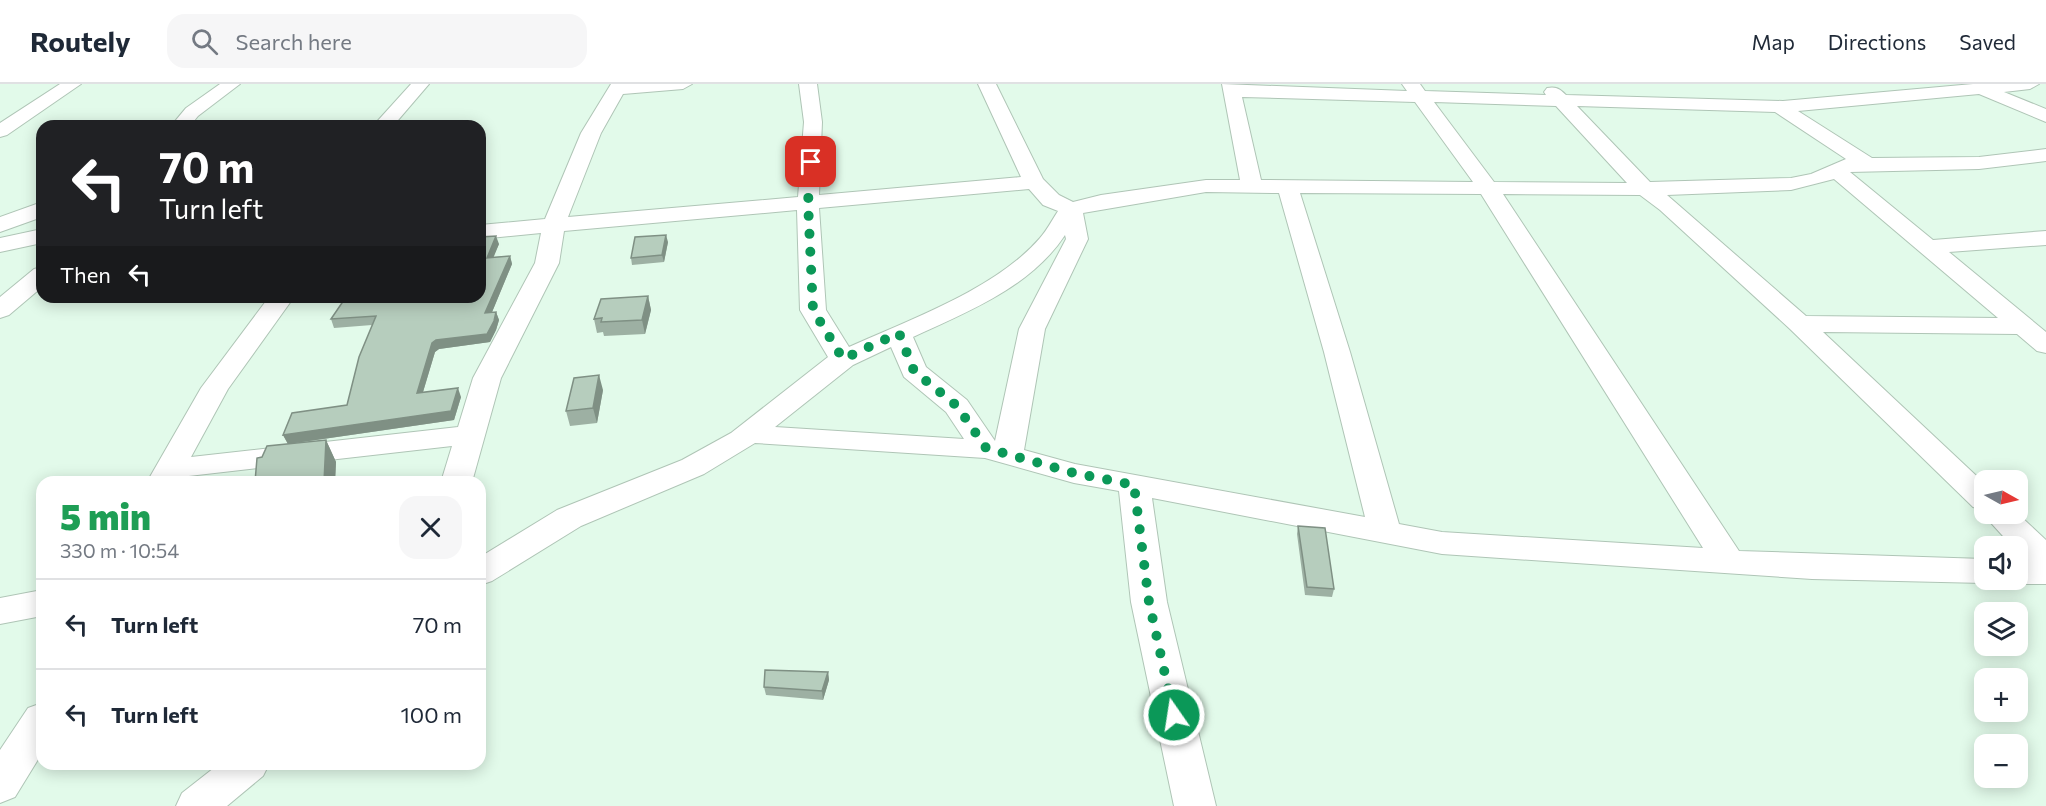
<!DOCTYPE html>
<meta charset="utf-8">
<style>
:root{--surface:#fff;--page:#f6f6f7;--text:#1f2937;--muted:#747a83;--line:#e0e1e3}
body{margin:0;font-family:Commissioner,sans-serif;background:var(--page);color:var(--text);height:100vh;display:flex;flex-direction:column;font-size:22px;white-space:nowrap}
*{box-sizing:border-box;margin:0}
p{font-size:20px;color:var(--muted)}
.icon{flex:none;width:33px;height:33px;fill:none;stroke:currentColor;stroke-width:2;stroke-linecap:round;stroke-linejoin:round}
.map{position:relative;flex:1;overflow:hidden}
.drawer{position:absolute;left:36px;top:392px;width:450px;height:294px;display:flex;flex-direction:column;background:var(--surface);border-radius:18px;box-shadow:0 3px 15px #0003}
.drawer>*{flex:none}
.guide{position:absolute;left:36px;top:36px;width:450px;height:183px;border-radius:18px;box-shadow:0 3px 15px #0003;background:#202124;color:#fff;overflow:hidden}
.needle{width:39px;rotate:98deg}
.fabs{position:absolute;left:1974px;top:386px;display:grid;gap:12px}
.fabs a{display:grid;place-items:center;width:54px;height:54px;border-radius:12px;background:var(--surface);box-shadow:0 3px 15px #0003;font-size:30px}
.pin{position:absolute;display:grid;place-items:center;width:51px;height:51px;color:#fff;margin:-26px;border-radius:12px;box-shadow:0 3px 9px #0006}
.me{position:absolute;width:66px;margin:-33px;rotate:347deg;stroke-linejoin:round;filter:drop-shadow(0 0 4px #0008)}
.turn{display:flex;align-items:center;gap:21px;height:126px;padding:0 24px;font-size:27px}
.turn .icon{width:78px;height:78px;stroke-width:2.5}
.turn b{display:block;font-size:42px;line-height:51px}
.then{display:flex;align-items:center;height:57px;padding:0 24px;background:#0003;gap:12px;font-size:22px}
.round{display:grid;place-items:center;flex:none;width:63px;height:63px;border-radius:18px;background:var(--page)}
.summary{display:flex;align-items:center;justify-content:space-between;height:102px;padding:0 24px}
h1{font-size:36px;font-weight:800;line-height:45px;color:#1e9e55}
ul{padding:0;list-style:none}
li{display:flex;align-items:center;gap:18px;height:90px;padding:0 24px;border-top:2px solid var(--line)}
li div{flex:1}
li b{display:block;font-size:22px}
li em{font-style:normal}
header{display:flex;align-items:center;gap:36px;box-sizing:border-box;height:84px;padding:0 30px;background:var(--surface);border-bottom:2px solid var(--line)}
header strong{font-size:28px}
nav{display:flex;gap:33px;margin-inline-start:auto;font-size:21px}
.search{width:420px;height:54px;background:var(--page);display:flex;align-items:center;gap:15px;box-sizing:border-box;padding:0 21px;border-radius:18px;color:var(--muted);font-size:22px}
.map>svg:first-child{display:block}
.lines{fill:none;stroke-linecap:round;stroke-linejoin:round}
.minor-casing{stroke:#afc5b6;stroke-width:2}
.minor{fill:#fff;fill-rule:evenodd}
.wall{fill:#9db0a3}
.shaded-wall{fill:#7f9084}
.building{fill:#b6cdbd;stroke:#7f9084;stroke-width:1.5}
.route{stroke:#0b9858;stroke-width:10;stroke-dasharray:0 18}
</style>
<header>
<strong>Routely</strong>
<div class="search"><svg class="icon" aria-label="search" viewBox="0 0 24 24"><circle cx="10" cy="10" r="6"/><path d="M15 15l6 6"/></svg>Search here</div>
<nav><a>Map</a><a>Directions</a><a>Saved</a></nav>
</header>
<div class="map">
<svg width="2046" height="722" viewBox="0 0 2046 722">
<rect width="100%" height="100%" fill="#e2faea"/>
<g class="lines">
<defs>
<path id="minor" d="M 60,0 L 81,0 L 7,51 L 0,53 L 0,39 Z
M 220,0 L 240,0 L 198,32 L 190,42 L 171,42 L 186,24 Z
M 411,0 L 429,0 L 393,42 L 373,42 Z
M 611,0 L 692,0 L 683,5 L 623,10 L 601,49 L 568,133 L 798,113 L 804,38 L 799,0 L 817,0 L 822,38 L 819,111 L 1021,93 L 978,0 L 996,0 L 1043,95 L 1059,111 L 1073,118 L 1101,111 L 1206,96 L 1240,96 L 1222,0 L 1407,7 L 1402,0 L 1420,0 L 1425,7 L 1546,11 L 1544,8 L 1547,4 C 1556,2 1560,5 1566,11 L 1783,17 L 1973,0 L 2039,0 L 2030,5 L 2004,8 L 2046,25 L 2046,38 L 1979,10 L 1798,27 L 1872,74 L 1979,73 L 2046,65 L 2046,77 L 1979,85 L 1850,88 L 1933,156 L 2046,147 L 2046,161 L 1949,168 L 2046,248 L 2046,269 L 2037,267 L 2017,250 L 1823,248 L 1984,399 L 1984,429 L 2017,429 L 2046,456 L 2046,500 L 2018,500 L 2006,496 L 2018,495 L 2018,476 L 2026,476 L 2018,468 L 2018,462 L 2012,462 L 1982,429 L 1984,426 L 1973,423 L 1790,245 L 1660,126 L 1640,111 L 1503,110 L 1739,467 L 1984,475 L 1984,495 L 1996,495 L 1984,499 L 1812,495 L 1442,470 L 1152,414 L 1167,518 L 1216,722 L 1174,722 L 1131,518 L 1119,407 L 1074,399 L 985,374 L 755,359 L 704,390 L 581,442 L 492,497 L 480,501 L 480,473 L 557,426 L 682,376 L 731,349 L 828,273 L 800,226 L 797,126 L 564,147 L 559,179 L 501,294 L 472,398 L 441,398 L 452,362 L 180,393 L 178,398 L 147,398 L 201,304 L 269,213 L 294,213 L 228,305 L 191,373 L 458,343 L 473,294 L 535,179 L 541,149 L 480,155 L 480,141 L 545,135 L 581,49 ZM 1242,13 L 1415,18 L 1473,98 L 1261,96 ZM 1434,18 L 1556,22 L 1627,99 L 1494,98 ZM 1577,22 L 1775,28 L 1846,75 L 1811,90 L 1791,94 L 1650,98 ZM 1834,95 L 1998,234 L 1806,232 L 1667,111 L 1791,106 ZM 1029,105 L 1043,121 L 1058,127 C 1052,136 1047,146 1040,154 C 996,205 909,236 849,263 L 826,226 L 819,124 ZM 1206,108 L 1279,109 L 1324,268 L 1365,433 L 1075,380 L 1024,366 L 1045,245 L 1088,155 L 1083,129 ZM 1300,109 L 1481,110 L 1703,464 L 1442,448 L 1399,440 L 1350,268 ZM 1065,151 L 1066,155 L 1019,245 L 995,357 L 967,316 L 926,283 L 913,253 C 967,228 1031,203 1065,151 ZM 891,263 L 904,293 L 946,328 L 964,355 L 775,343 L 853,281 Z
M 42,118 L 42,133 L 0,148 L 0,133 Z
M 42,145 L 42,159 L 0,168 L 0,154 Z
M 42,183 L 42,203 L 9,231 L 0,234 L 0,213 L 34,185 Z
M 42,506 L 42,532 L 0,540 L 0,514 Z
M 42,619 L 42,669 L 15,713 L 0,719 L 0,666 L 28,624 Z
M 219,680 L 269,680 L 263,692 L 227,722 L 176,722 L 182,709 Z"/>
</defs>
<!-- minor casing -->
<use href="#minor" class="minor-casing"/>
<!-- minor -->
<use href="#minor" class="minor"/>
</g>
<!-- wall -->
<path class="wall" d="M 480,153 L 499,160 L 493,173 L 510,172 L 512,180 L 492,228 L 496,228 L 499,236 L 496,246 L 490,258 L 439,265 L 435,268 L 423,308 L 461,313 L 454,336 L 289,360 L 326,356 L 336,378 L 335,398 L 255,398 L 262,373 L 288,360 L 283,351 L 347,321 L 372,241 L 334,244 L 331,235 L 480,213 Z
M 668,158 L 664,178 L 632,181 L 631,174 Z
M 648,212 L 651,226 L 645,250 L 604,252 L 603,248 L 597,249 L 594,235 Z
M 603,306 L 597,339 L 570,342 L 566,327 Z
M 1298,442 L 1334,505 L 1332,513 L 1305,511 L 1297,450 Z
M 828,588 L 829,596 L 823,616 L 766,611 L 764,603 Z"/>
<!-- shaded-wall -->
<path class="shaded-wall" d="M 666,151 L 668,158 L 664,178 L 662,171 Z
M 496,152 L 499,160 L 490,182 L 487,174 Z
M 510,172 L 512,180 L 488,238 L 485,229 Z
M 648,212 L 651,226 L 645,250 L 642,236 Z
M 496,228 L 499,236 L 496,246 L 490,258 L 439,265 L 435,268 L 420,318 L 417,309 L 432,259 L 436,256 Z
M 599,291 L 603,306 L 597,339 L 593,324 Z
M 458,304 L 461,313 L 454,336 L 288,360 L 283,351 Z
M 326,356 L 336,378 L 335,398 L 324,398 Z
M 828,588 L 829,596 L 823,616 L 822,607 Z"/>
<!-- building -->
<path class="building" d="M 666,151 L 662,171 L 631,174 L 635,153 Z
M 496,152 L 487,174 L 510,172 L 485,229 L 496,228 L 494,237 L 487,250 L 436,256 L 432,259 L 417,309 L 458,304 L 451,327 L 283,351 L 292,329 L 347,321 L 359,273 L 376,232 L 331,235 L 346,213 L 480,213 L 480,153 Z
M 648,212 L 642,236 L 601,238 L 602,234 L 594,235 L 601,215 Z
M 599,291 L 593,324 L 566,327 L 574,294 Z
M 326,356 L 324,398 L 255,398 L 257,374 L 262,373 L 267,362 Z
M 1298,442 L 1325,444 L 1334,505 L 1307,503 Z
M 765,586 L 828,588 L 822,607 L 764,603 Z"/>
<g class="lines">
<!-- route -->
<path class="route" d="M 811,78 L 808,118 L 813,226 L 843,275 L 899,249 L 914,287 L 957,322 L 986,364 L 1074,389 L 1134,401 L 1149,518 L 1174,631"/>
</g>
</svg>
<div class="fabs">
<a><svg class="needle" viewBox="-14 -14 28 28"><path d="M0-13l5 13h-10z" fill="#e53935"/><path d="M0 13l5-13h-10z" fill="#747a83"/></svg></a>
<a><svg class="icon" aria-label="sound" viewBox="0 0 24 24"><path d="M4 9h4l5-4v14l-5-4H4zM17 9q2 3 0 6"/></svg></a>
<a><svg class="icon" aria-label="layers" viewBox="0 0 24 24"><path d="M12 4l9 5-9 5-9-5zM3 14l9 5 9-5"/></svg></a>
<a>+</a>
<a>−</a>
</div>
<div class="pin" style="left:811px;top:78px;background:#d93025"><svg class="icon" aria-label="arrive" viewBox="0 0 24 24"><path d="M6 21V4h12l-3 4 3 4H6"/></svg></div>
<svg class="me" style="left:1174px;top:631px" viewBox="-20 -20 40 40"><circle r="17" fill="#0b9858" stroke="#fff" stroke-width="3"/><path d="M0-11L8 9 0 5-8 9z" fill="#fff"/></svg>
<div class="guide">
<div class="turn"><svg class="icon" aria-label="left" viewBox="0 0 24 24"><path d="M17 20v-9H6M10 6l-5 5 5 5"/></svg><div><b>70 m</b>Turn left</div></div>
<div class="then">Then<svg class="icon" aria-label="left" viewBox="0 0 24 24"><path d="M17 20v-9H6M10 6l-5 5 5 5"/></svg></div>
</div>
<section class="drawer">
<div class="summary"><div><h1>5 min</h1><p>330 m · 10:54</p></div><a class="round"><svg class="icon" aria-label="close" viewBox="0 0 24 24"><path d="M6 6l12 12M18 6L6 18"/></svg></a></div>
<ul>
<li><svg class="icon" aria-label="left" viewBox="0 0 24 24"><path d="M17 20v-9H6M10 6l-5 5 5 5"/></svg><div><b>Turn left</b></div><em>70 m</em></li>
<li><svg class="icon" aria-label="left" viewBox="0 0 24 24"><path d="M17 20v-9H6M10 6l-5 5 5 5"/></svg><div><b>Turn left</b></div><em>100 m</em></li>
</ul>
</section>
</div>
